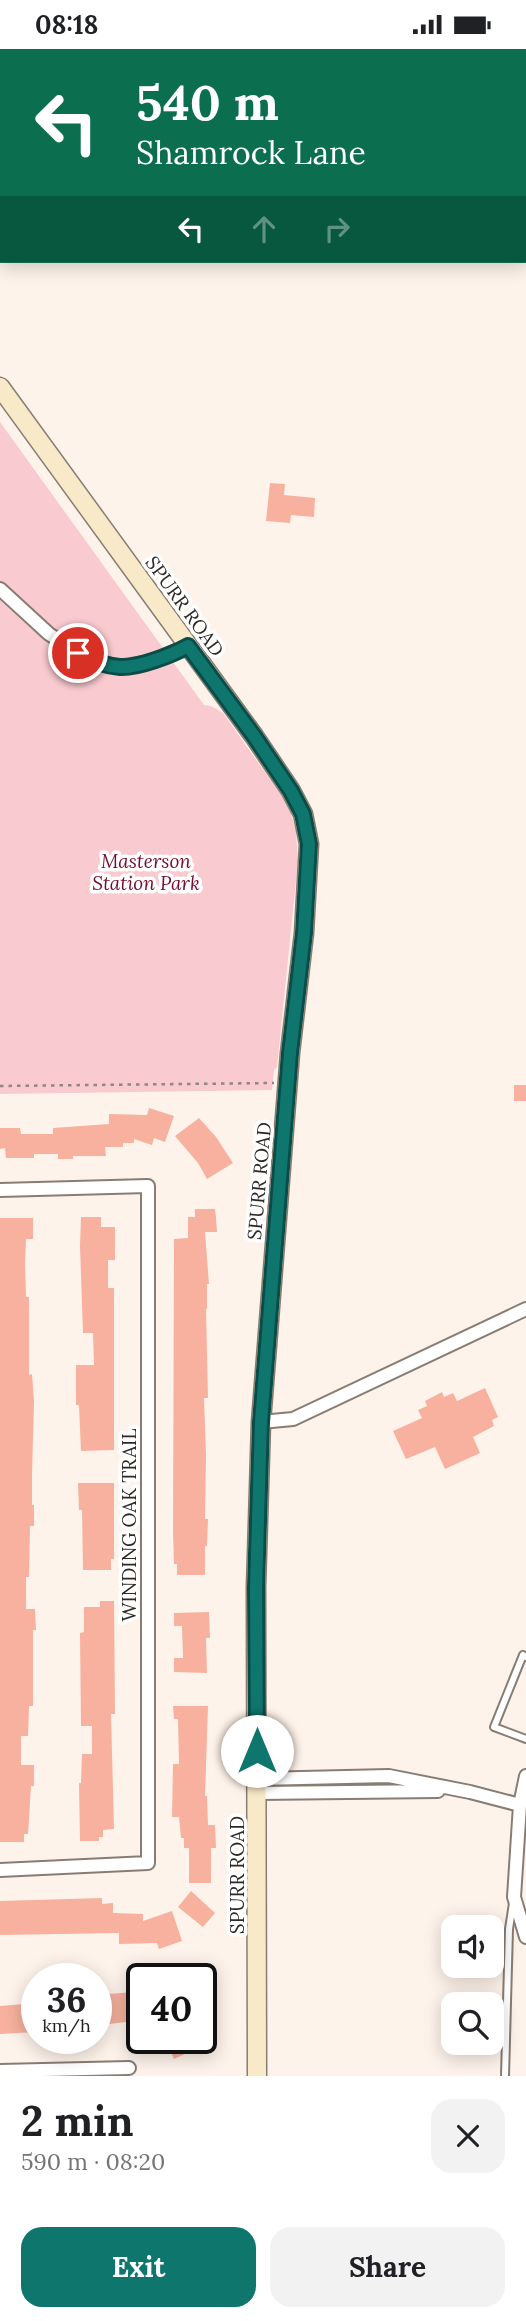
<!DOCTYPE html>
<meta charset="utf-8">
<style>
:root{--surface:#fff;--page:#f2f2f2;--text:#202124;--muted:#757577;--accent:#0f766e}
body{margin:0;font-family:Lora,serif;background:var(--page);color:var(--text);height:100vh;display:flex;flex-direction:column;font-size:26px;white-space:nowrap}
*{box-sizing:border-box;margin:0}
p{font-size:23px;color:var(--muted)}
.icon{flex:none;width:38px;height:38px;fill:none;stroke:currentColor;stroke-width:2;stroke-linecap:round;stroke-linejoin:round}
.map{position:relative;height:2027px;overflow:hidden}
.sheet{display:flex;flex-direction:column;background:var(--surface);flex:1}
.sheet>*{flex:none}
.top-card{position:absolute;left:0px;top:0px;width:527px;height:214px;box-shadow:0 4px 18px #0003;background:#0b6e4f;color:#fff;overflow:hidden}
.tools{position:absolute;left:441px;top:1866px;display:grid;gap:14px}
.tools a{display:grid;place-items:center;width:63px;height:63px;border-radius:14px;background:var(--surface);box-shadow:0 4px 18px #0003;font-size:35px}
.speed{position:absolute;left:21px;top:1914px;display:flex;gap:14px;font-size:35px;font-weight:700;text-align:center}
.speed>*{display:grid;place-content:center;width:91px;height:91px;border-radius:50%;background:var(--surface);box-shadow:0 4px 18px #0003;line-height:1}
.speed small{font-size:18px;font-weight:400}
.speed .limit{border:4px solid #111;border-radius:10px;background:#fff;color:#111}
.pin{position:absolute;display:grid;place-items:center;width:60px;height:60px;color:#fff;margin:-30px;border:4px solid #fff;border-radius:50%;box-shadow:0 2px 7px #0007}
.me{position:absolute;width:77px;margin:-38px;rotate:0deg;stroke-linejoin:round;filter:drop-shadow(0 0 5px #0008)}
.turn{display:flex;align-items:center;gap:24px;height:147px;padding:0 21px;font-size:32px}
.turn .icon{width:91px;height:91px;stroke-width:2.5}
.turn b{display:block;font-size:49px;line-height:60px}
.lanes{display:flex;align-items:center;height:66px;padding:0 21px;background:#0003;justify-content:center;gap:35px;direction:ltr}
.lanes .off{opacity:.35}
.round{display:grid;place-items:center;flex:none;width:74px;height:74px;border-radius:21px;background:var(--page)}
.head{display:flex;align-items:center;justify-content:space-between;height:119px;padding:0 21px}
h1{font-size:42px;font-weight:700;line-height:52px}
.action{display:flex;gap:14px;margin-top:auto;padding:14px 21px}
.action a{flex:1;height:80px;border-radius:21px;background:var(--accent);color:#fff;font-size:28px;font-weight:700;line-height:80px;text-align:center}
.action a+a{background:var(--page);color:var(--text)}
.status{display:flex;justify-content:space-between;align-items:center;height:49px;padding:0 35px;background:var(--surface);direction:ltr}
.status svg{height:19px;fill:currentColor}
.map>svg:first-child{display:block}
.green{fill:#f9cacf}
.building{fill:#f7b19e}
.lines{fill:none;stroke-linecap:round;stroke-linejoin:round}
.lane-casing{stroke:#887c73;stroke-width:10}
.street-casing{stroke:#887c73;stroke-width:16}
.secondary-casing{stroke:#887c73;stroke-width:21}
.path{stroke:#8f8781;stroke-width:2.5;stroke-dasharray:3.5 5;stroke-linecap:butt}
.lane{stroke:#fff;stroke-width:6}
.street{stroke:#fff;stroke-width:12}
.secondary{stroke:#f8eac8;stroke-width:18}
.route-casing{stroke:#0a4d48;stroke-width:18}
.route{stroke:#0f766e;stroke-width:12}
.labels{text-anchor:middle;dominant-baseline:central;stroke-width:7;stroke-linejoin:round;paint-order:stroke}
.street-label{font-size:19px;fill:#2e2925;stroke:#fff}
.park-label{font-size:19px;font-style:italic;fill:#770d2e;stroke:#fff}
</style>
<div class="status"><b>08:18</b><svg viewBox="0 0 49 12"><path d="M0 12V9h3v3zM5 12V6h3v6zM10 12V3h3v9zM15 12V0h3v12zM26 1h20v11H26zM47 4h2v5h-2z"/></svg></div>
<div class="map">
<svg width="526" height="2027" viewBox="0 0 526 2027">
<rect width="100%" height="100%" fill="#fef3ea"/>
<!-- green -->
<path class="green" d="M 0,373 L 204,656 L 211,657 L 223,664 L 289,757 L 296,782 L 298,812 L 277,1018 L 274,1021 L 272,1041 L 0,1045 Z"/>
<!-- building -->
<path class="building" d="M 270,434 L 285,435 L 284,446 L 315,449 L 314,468 L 291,466 L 290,474 L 266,472 Z
M 514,1036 L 526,1036 L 526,1052 L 514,1052 Z
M 149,1059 L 174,1067 L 165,1093 L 154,1089 L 152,1096 L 134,1090 L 134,1094 L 123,1094 L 123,1098 L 105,1098 L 106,1107 L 73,1107 L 73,1110 L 58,1110 L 58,1105 L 34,1105 L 34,1109 L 6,1109 L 5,1099 L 0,1100 L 0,1079 L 20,1079 L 21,1085 L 53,1085 L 53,1079 L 109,1075 L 109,1065 L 147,1066 Z
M 199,1069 L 216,1088 L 233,1114 L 207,1130 L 198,1114 L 175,1087 Z
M 195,1160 L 215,1160 L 216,1169 L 217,1183 L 205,1183 L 209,1235 L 207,1235 L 207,1260 L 206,1260 L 208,1349 L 204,1349 L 206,1406 L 205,1470 L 208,1470 L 207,1497 L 205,1497 L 205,1526 L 177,1526 L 177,1515 L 174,1515 L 173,1483 L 174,1190 L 188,1189 L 188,1168 L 195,1168 Z
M 81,1168 L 101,1168 L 101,1178 L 115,1178 L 115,1211 L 108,1211 L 108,1239 L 114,1239 L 114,1401 L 81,1402 L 79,1356 L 76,1356 L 76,1316 L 94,1316 L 93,1284 L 83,1284 L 80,1197 Z
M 0,1169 L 33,1169 L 33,1190 L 26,1190 L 25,1215 L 26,1248 L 29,1248 L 29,1326 L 32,1325 L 34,1352 L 32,1425 L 32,1456 L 34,1456 L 34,1477 L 30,1477 L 29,1528 L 26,1528 L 26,1560 L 35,1560 L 36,1581 L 33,1581 L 33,1657 L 29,1657 L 28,1687 L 21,1687 L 21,1716 L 34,1716 L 34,1737 L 31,1737 L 28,1785 L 24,1785 L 24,1793 L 0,1793 Z
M 485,1339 L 498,1368 L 492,1371 L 494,1377 L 473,1388 L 480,1404 L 445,1420 L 435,1398 L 406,1410 L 393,1382 L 422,1369 L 418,1361 L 427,1357 L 425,1352 L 442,1343 L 444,1348 L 453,1344 L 457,1352 Z
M 78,1434 L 114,1434 L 114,1510 L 111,1510 L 111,1521 L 83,1521 L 82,1461 L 79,1461 Z
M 100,1552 L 114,1552 L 115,1665 L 111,1665 L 114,1780 L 103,1781 L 103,1788 L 99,1788 L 99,1792 L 80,1792 L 79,1734 L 81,1734 L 82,1705 L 92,1705 L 92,1677 L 81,1677 L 80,1584 L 84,1583 L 84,1558 L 100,1558 Z
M 209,1563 L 210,1589 L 206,1589 L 207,1624 L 174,1623 L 174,1609 L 183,1609 L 182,1577 L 174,1577 L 174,1564 Z
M 173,1657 L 208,1657 L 205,1747 L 207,1747 L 208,1776 L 215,1776 L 216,1799 L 211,1799 L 211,1834 L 189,1834 L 189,1799 L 184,1799 L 184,1789 L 181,1789 L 179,1768 L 172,1768 L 173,1715 L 179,1715 L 178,1670 L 174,1670 Z
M 191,1842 L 215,1864 L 203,1878 L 178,1858 Z
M 102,1849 L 102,1855 L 113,1854 L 113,1864 L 143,1865 L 143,1872 L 172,1862 L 182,1892 L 159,1900 L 157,1894 L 119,1895 L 119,1884 L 0,1886 L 0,1852 Z
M 134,1943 L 134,1972 L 109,1975 L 109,1971 L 96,1971 L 96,1950 L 108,1949 L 108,1945 Z
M 24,1955 L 37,1956 L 37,1983 L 0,1985 L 0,1957 Z
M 169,1990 L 218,1990 L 174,2010 L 168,1997 L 171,1995 Z"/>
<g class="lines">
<defs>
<path id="lane" d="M 526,1608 L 523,1606 L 494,1678 L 526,1690
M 505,2027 L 509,1880 L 513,1854"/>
<path id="street" d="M 0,540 L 49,585 L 88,610 L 121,618 L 149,613 L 188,597
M 0,1141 L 148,1137 L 148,1814 L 0,1821
M 261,1373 L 293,1370 L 526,1260
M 258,1730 L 389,1727 L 470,1743 L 520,1756 L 514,1848 L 526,1888
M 258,1744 L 438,1742
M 520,1756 L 526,1727
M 0,2022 L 129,2019"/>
<path id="secondary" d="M 0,338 L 254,687 L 291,742 L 303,765 L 309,795 L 304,884 L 290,1004 L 261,1373 L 256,1538 L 257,2027"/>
</defs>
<!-- lane casing -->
<use href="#lane" class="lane-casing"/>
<!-- street casing -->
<use href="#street" class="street-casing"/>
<!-- secondary casing -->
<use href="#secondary" class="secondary-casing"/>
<!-- path -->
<path class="path" d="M 0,1037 L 274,1034"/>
<!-- lane -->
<use href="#lane" class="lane"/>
<!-- street -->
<use href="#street" class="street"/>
<!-- secondary -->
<use href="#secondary" class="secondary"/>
</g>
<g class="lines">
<defs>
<path id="route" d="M 78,604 C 90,611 106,617 120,618 C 138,619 172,606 188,597 L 254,687 L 291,742 L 303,765 L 309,795 L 304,884 L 290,1004 L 261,1373 L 256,1538 L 257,1702"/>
</defs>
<!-- route casing -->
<use href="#route" class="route-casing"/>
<!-- route -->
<use href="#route" class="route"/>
</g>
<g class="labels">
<!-- street labels -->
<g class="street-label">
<text transform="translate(185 557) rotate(54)">SPURR ROAD</text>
<text transform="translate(259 1132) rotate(-85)">SPURR ROAD</text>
<text transform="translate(129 1476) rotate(-90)">WINDING OAK TRAIL</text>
<text transform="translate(237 1826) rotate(-90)">SPURR ROAD</text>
</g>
<!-- park labels -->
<g class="park-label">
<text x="146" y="812">Masterson<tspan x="146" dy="22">Station Park</tspan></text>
</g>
</g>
</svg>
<div class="tools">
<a><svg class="icon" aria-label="sound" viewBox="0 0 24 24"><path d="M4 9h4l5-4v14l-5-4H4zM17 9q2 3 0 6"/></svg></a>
<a><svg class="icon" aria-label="search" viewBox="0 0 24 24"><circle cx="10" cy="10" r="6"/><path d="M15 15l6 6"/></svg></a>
</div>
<div class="speed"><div>36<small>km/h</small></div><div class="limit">40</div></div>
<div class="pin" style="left:78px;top:604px;background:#d93025"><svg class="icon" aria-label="arrive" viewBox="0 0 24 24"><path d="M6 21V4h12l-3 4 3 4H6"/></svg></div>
<svg class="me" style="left:257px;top:1702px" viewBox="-20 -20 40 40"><circle r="19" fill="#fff"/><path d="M0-13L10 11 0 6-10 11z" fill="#0f766e"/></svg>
<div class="top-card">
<div class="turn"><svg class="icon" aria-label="left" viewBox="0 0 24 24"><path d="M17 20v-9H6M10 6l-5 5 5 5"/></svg><div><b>540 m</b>Shamrock Lane</div></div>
<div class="lanes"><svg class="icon" aria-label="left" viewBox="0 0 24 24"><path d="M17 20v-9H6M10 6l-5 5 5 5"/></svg><svg class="icon off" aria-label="ahead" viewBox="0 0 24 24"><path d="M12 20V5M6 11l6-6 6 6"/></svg><svg class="icon off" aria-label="right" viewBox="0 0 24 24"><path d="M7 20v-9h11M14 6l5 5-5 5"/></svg></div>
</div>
</div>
<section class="sheet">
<div class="head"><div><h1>2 min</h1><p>590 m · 08:20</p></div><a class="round"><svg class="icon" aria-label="close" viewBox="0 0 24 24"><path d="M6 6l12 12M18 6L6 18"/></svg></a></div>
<div class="action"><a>Exit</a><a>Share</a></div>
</section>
